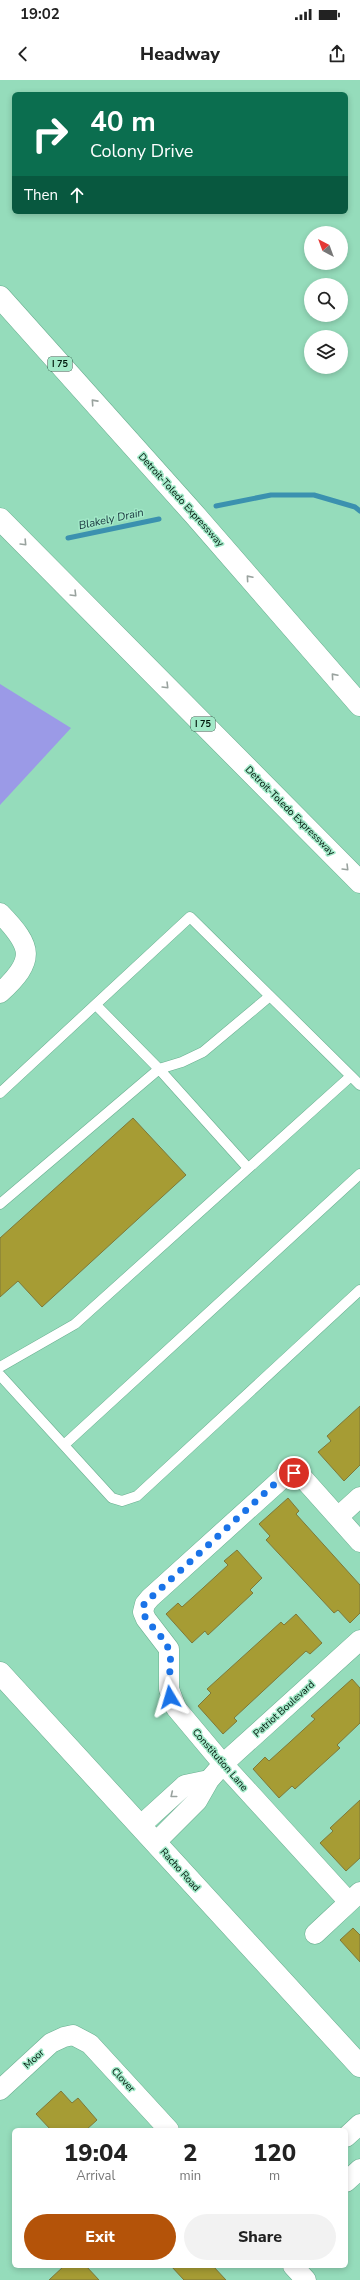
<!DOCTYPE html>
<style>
:root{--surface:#fff;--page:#f2f2f2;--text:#222;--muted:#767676;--accent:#b45309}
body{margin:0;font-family:"Nunito Sans",sans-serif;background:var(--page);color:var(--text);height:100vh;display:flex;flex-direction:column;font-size:15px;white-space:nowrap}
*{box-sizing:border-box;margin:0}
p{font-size:13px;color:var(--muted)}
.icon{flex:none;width:22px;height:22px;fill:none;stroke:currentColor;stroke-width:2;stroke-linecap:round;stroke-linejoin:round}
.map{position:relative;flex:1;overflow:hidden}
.details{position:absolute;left:12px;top:2048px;width:336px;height:140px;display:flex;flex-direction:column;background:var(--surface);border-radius:6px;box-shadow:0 2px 6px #0003}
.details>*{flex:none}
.banner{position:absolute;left:12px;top:12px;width:336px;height:122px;border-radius:6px;box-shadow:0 2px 6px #0003;background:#0b6e4f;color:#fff;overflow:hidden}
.needle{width:26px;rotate:319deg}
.tools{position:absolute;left:304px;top:146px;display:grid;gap:8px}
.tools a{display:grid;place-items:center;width:44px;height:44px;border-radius:50%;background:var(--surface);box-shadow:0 2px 6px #0003;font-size:20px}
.pin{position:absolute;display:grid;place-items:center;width:34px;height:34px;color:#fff;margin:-17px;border:2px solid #fff;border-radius:50%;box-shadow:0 1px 4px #0007}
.me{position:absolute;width:44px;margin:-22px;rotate:353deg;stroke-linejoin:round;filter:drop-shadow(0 0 3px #0008)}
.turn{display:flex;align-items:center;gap:14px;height:84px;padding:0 12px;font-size:18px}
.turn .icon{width:52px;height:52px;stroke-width:2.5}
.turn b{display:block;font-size:28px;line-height:34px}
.then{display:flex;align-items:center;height:38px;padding:0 12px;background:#0003;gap:8px;font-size:15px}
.eta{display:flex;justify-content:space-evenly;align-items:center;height:68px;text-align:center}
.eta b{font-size:24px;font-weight:800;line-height:28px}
.primary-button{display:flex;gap:8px;margin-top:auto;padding:8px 12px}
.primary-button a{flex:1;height:46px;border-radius:24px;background:var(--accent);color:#fff;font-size:16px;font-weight:800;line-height:46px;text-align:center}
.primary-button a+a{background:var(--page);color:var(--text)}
.status{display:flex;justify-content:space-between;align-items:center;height:28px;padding:0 20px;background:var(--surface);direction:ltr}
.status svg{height:11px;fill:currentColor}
header{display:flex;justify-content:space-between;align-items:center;height:52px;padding:0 12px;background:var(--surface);font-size:18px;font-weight:800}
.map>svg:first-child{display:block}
.green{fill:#9b9ae7}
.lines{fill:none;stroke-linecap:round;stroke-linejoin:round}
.stream{stroke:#3b91af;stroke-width:5}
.building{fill:#a69c34;stroke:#7e7839}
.service-casing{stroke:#6aaf90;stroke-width:11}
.minor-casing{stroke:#6aaf90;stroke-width:21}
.tertiary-casing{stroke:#6aaf90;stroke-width:23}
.motorway-casing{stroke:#6aaf90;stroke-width:23}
.service{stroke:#fff;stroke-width:10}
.minor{stroke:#fff;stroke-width:20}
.tertiary{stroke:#fff;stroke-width:22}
.motorway{stroke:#fff;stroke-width:22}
.oneway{stroke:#99a29e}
.route{stroke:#1a73e8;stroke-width:7;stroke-dasharray:0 12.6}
.labels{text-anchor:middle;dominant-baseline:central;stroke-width:3;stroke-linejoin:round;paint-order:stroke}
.shield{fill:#a2e9c8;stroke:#315644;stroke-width:1}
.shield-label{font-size:9px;font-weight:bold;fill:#00170c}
.street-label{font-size:10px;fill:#00170c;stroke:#a2e9c8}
.water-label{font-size:11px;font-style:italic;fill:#16313b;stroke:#a2e9c8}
</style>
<div class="status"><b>19:02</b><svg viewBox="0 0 49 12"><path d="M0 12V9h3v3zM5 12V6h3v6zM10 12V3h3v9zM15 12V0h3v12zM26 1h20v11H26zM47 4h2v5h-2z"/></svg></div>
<header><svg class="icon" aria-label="back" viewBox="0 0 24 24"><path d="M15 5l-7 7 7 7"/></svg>Headway<svg class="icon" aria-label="share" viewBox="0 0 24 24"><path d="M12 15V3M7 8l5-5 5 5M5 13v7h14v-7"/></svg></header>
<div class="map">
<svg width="360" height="2200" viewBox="0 0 360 2200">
<rect width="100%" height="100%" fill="#95dcbb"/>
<!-- green -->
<path class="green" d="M 0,604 L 71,648 L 0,725 Z"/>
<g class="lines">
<!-- stream -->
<path class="stream" d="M 216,426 L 271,415 L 314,415 L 355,427 L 360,431
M 68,458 L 159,439"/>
</g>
<!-- building -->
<path class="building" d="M 133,1038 L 186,1095 L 42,1227 L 18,1201 L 0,1217 L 0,1158 Z
M 360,1326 L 360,1385 L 344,1401 L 318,1372 L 331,1361 L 327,1356 Z
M 288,1418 L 299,1431 L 296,1434 L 360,1505 L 360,1533 L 350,1543 L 338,1530 L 334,1533 L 266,1460 L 270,1456 L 259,1444 Z
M 237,1470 L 262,1498 L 250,1510 L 253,1513 L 208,1555 L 205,1551 L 192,1563 L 166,1534 L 178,1523 L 182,1527 L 203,1508 L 228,1485 L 224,1481 Z
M 296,1534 L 322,1563 L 310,1574 L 306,1571 L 248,1625 L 234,1638 L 237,1641 L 223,1654 L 198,1626 L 211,1613 L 207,1609 L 281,1542 L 284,1545 Z
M 352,1599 L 360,1608 L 360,1643 L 337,1665 L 340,1668 L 295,1709 L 292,1706 L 279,1718 L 253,1689 L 265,1677 L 269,1681 L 290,1662 L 315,1639 L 311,1636 Z
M 360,1720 L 360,1778 L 346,1791 L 320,1763 L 333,1751 L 330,1748 Z
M 353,1848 L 360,1855 L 360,1882 L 340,1860 Z
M 61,2011 L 72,2023 L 78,2018 L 97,2040 L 86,2050 L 51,2050 L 36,2034 Z
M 64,2186 L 86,2186 L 99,2200 L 49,2200 Z
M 171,2186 L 213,2186 L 226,2200 L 184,2200 Z"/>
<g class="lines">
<defs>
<path id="service" d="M 96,925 L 159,989 L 248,1088
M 351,996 L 360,1005
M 0,1013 L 190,837 L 351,996 L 75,1244 L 0,1287
M 0,1124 L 159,989 L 182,982 L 203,972 L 270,916
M 0,1295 L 112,1418 L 122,1421 L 137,1416 L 360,1210
M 64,1365 L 360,1094"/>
<path id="minor" d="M 0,833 C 33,867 36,880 0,913
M 338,1437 L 360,1417
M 140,1746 L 185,1705 L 209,1700
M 155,1763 L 197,1721 L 209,1700 L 223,1684 L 360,1560
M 349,1822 L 223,1684 L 176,1628 L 169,1609 L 169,1569 L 146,1539 L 143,1532 L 145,1524 L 150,1518 L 286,1395 L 294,1393 L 302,1397 L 360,1462
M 315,1854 L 360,1812
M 0,2010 L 51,1963 L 64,1957 L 73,1955 L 90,1964 L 169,2050
M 346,2057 L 360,2044
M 346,2102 L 360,2089
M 293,2186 L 306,2200"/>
<path id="tertiary" d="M 0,1593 L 360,1986"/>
<path id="motorway" d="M 0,217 L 194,434 L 360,625
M 0,439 L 360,802"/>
</defs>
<!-- service casing -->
<use href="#service" class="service-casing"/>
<!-- minor casing -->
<use href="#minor" class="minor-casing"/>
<!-- tertiary casing -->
<use href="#tertiary" class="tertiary-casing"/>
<!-- motorway casing -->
<use href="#motorway" class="motorway-casing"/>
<!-- service -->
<use href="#service" class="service"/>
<!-- minor -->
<use href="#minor" class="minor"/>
<!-- tertiary -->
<use href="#tertiary" class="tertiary"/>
<!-- motorway -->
<use href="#motorway" class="motorway"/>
</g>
<!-- one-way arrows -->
<defs><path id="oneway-chevron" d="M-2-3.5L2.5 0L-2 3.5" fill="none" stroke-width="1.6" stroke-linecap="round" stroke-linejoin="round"/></defs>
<g class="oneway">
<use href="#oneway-chevron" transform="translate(94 322) rotate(-132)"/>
<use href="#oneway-chevron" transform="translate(24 463) rotate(46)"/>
<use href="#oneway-chevron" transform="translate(249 498) rotate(-131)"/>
<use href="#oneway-chevron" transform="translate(74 514) rotate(45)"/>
<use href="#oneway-chevron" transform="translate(334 596) rotate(-131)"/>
<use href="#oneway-chevron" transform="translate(166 606) rotate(45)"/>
<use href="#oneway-chevron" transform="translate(346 788) rotate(45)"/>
<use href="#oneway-chevron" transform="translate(173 1715) rotate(141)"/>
</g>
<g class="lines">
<!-- route -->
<path class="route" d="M 170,1617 C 167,1600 172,1587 170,1574 C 167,1559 151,1548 144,1535 L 144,1524 L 280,1399 L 294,1393"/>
</g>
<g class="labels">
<!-- shield labels -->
<g class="shield">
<rect x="48" y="277" width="24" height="14" rx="3"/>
<rect x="191" y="637" width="24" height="14" rx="3"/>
</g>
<g class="shield-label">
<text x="60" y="284">I 75</text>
<text x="203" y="644">I 75</text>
</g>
<!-- street labels -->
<g class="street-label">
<text transform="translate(181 420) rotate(48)">Detroit-Toledo Expressway</text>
<text transform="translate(290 731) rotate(45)">Detroit-Toledo Expressway</text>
<text transform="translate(284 1629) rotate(-42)">Patriot Boulevard</text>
<text transform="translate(220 1680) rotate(49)">Constitution Lane</text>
<text transform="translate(180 1790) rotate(48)">Racho Road</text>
<text transform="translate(34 1979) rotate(-42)">Moor</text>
<text transform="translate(123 2000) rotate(47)">Clover</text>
</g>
<!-- water labels -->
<g class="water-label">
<text transform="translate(111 439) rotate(-12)">Blakely Drain</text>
</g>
</g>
</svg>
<div class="tools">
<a><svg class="needle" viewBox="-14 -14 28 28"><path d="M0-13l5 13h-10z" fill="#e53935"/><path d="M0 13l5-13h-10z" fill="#767676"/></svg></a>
<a><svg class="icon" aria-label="search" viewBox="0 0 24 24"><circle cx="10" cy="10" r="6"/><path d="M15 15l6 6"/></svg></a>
<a><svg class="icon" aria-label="layers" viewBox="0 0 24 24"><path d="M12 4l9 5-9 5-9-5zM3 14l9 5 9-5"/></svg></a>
</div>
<div class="pin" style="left:294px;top:1393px;background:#d93025"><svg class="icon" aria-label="arrive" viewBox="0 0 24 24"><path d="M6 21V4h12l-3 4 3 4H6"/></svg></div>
<svg class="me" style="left:170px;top:1617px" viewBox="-20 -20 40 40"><path d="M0-17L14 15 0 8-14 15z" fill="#1a73e8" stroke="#fff" stroke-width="4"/></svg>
<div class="banner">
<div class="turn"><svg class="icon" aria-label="right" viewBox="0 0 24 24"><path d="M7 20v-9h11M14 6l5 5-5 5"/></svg><div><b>40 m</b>Colony Drive</div></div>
<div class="then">Then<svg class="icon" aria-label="ahead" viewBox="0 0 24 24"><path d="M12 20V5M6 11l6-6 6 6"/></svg></div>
</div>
<section class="details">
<div class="eta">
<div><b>19:04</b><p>Arrival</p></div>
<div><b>2</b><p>min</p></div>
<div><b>120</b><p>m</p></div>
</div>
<div class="primary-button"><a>Exit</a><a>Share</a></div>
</section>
</div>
